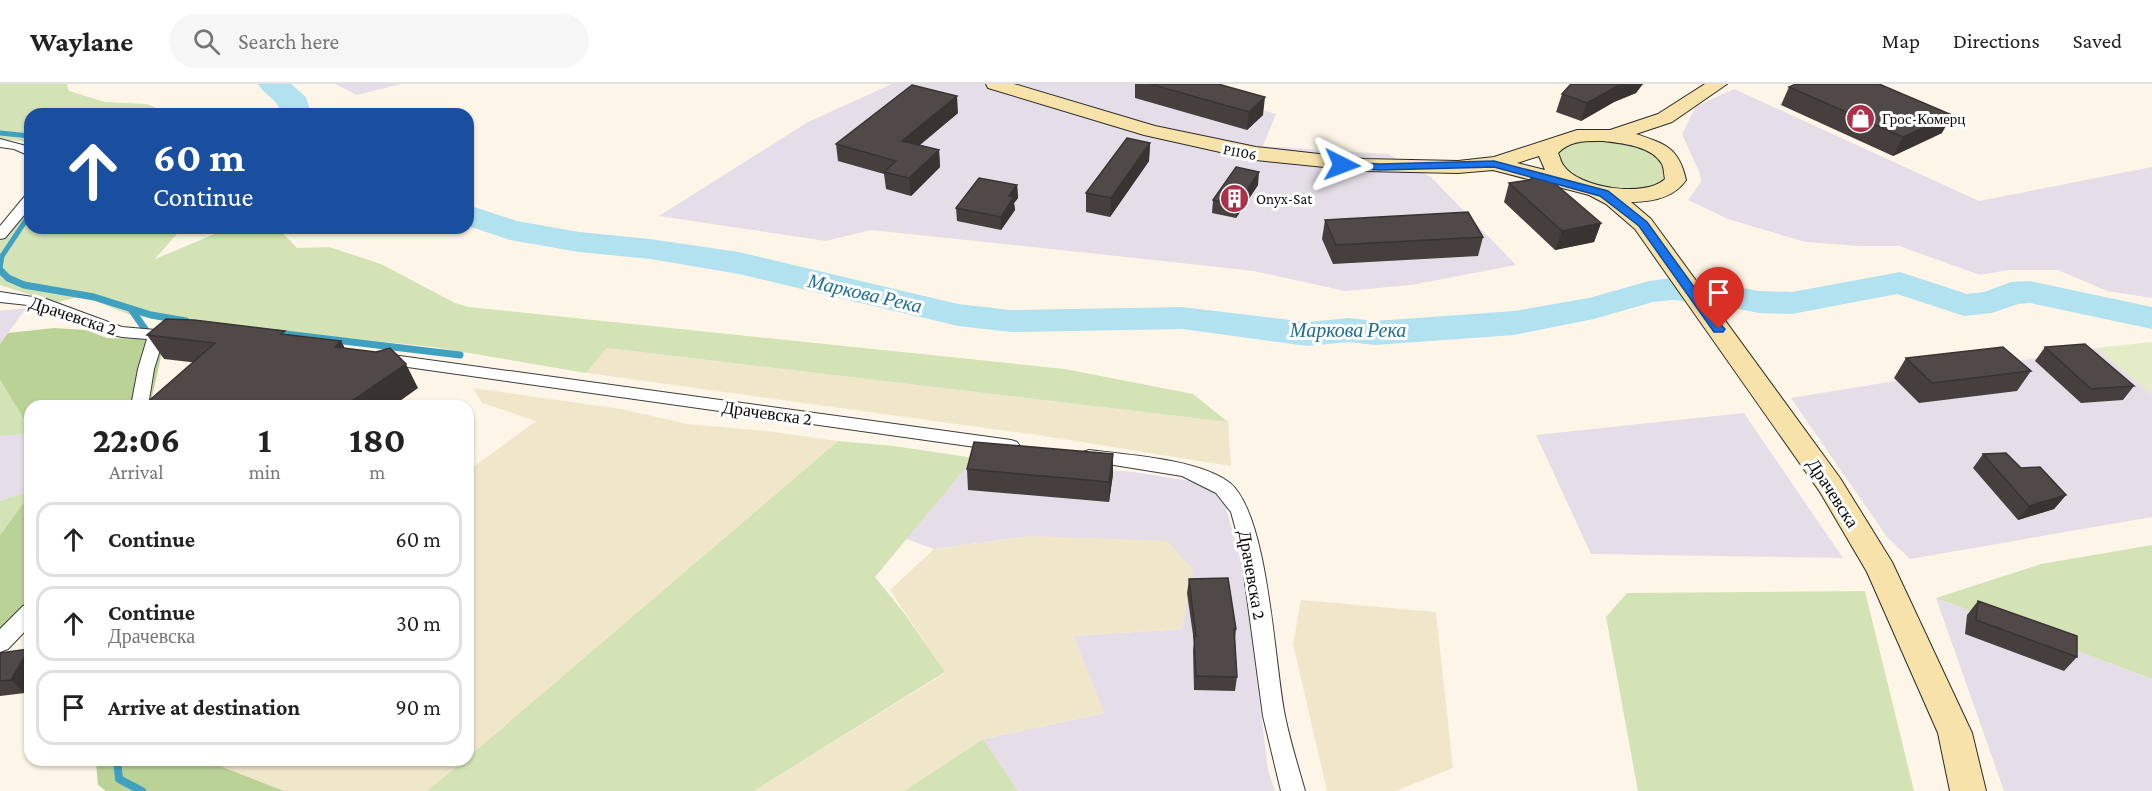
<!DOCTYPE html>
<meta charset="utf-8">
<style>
:root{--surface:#fff;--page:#f6f6f6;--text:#222;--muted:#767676;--line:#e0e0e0}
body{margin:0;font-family:"Crimson Pro",serif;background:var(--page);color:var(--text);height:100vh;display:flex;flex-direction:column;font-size:22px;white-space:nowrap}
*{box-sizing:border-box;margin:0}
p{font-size:20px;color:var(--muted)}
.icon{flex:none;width:33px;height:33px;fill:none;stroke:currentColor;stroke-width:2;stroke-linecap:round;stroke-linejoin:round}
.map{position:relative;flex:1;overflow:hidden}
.sheet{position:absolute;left:24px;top:316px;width:450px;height:366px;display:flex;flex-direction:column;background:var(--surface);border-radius:18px;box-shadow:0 2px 4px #0004}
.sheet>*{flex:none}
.hud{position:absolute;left:24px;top:24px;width:450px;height:126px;border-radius:18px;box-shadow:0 2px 4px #0004;background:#1a4fa0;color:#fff;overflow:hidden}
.pin{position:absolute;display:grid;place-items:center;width:51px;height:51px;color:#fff;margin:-62px -26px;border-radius:50% 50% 50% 0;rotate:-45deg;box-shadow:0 0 6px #0007}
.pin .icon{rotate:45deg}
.me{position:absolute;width:66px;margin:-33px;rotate:93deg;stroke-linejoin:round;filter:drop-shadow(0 0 4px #0008)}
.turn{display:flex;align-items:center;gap:21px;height:126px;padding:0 30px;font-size:27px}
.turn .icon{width:78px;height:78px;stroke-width:2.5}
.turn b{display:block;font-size:42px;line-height:51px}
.eta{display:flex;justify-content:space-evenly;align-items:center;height:102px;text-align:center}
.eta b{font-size:36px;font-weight:700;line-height:42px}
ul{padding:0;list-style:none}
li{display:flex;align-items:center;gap:18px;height:75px;margin:0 12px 9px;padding:0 18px;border:3px solid var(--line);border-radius:18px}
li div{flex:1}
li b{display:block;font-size:22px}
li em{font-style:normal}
header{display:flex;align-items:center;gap:36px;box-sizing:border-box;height:84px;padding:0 30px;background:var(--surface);border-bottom:2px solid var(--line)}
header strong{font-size:28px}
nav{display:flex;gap:33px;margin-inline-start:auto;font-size:21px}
.search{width:420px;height:54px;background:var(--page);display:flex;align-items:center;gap:15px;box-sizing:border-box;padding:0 21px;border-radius:33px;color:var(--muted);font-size:22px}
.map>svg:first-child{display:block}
.industrial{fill:#e5dee8}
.farmland{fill:#f0e7cb}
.green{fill:#d4e3b6}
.forest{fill:#bbd297}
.pitch{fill:#e4ebc7}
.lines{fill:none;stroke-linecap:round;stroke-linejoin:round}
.stream-far2{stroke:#40a0bf;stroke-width:5}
.stream-far1{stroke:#40a0bf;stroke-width:7}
.stream{stroke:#40a0bf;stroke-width:8}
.river{fill:#b2e2ef;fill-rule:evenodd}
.street-casing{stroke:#3c3c3c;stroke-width:2}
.secondary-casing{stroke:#2b2b2b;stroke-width:2}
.street{fill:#fff;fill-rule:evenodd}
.secondary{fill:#f7e2a9;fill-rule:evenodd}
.wall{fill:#463f3d}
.shaded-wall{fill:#393332}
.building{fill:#514947;stroke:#393332;stroke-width:1.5}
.route{fill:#1a73e8;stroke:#114b97;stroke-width:1.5}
.labels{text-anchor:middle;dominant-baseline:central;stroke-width:6;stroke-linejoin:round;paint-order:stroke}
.far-poi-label{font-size:15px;fill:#090909;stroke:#fff;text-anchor:start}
.far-street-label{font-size:15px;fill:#090909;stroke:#fff}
.street-label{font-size:18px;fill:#090909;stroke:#fff}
.water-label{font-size:20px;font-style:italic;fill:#206f8e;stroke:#fff}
</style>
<header>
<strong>Waylane</strong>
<div class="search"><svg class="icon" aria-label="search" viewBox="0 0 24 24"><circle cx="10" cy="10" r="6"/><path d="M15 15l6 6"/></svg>Search here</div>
<nav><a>Map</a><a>Directions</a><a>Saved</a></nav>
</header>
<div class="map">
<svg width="2152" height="707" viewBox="0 0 2152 707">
<rect width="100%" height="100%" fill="#fdf6e8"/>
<!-- industrial -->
<path class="industrial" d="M 335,0 L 401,0 L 357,11 Z
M 892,0 L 1174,0 L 1276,30 L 1263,62 L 1388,70 L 1431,93 L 1516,181 L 1411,201 L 1345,207 L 1254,187 L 1098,170 L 871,146 L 826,157 L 659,132 L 808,38 Z
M 1734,5 L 1979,117 L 2152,83 L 2152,214 L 2107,207 L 2058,186 L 2008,186 L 1980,191 L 1899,162 L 1860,162 L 1805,158 L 1728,135 L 1688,116 L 1701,98 L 1700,90 L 1682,50 L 1696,22 Z
M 26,224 L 8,249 L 0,260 L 0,227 Z
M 2096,264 L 2152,310 L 2152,433 L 1910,475 L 1887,453 L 1791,314 Z
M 1744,329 L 1843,474 L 1591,470 L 1536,351 Z
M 30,342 L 30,407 L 0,417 L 0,346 Z
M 974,374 L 1134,388 L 1197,398 L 1223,414 L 1242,480 L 1268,686 L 1275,707 L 1018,707 L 983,655 L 1104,629 L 1073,552 L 1182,545 L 1032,452 L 934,465 L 906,455 Z
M 1936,514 L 2152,595 L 2152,707 L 2004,707 Z"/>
<!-- farmland -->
<path class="farmland" d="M 607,264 L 1228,338 L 1231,382 L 1037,351 L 586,289 Z
M 473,304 L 621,325 L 688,340 L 767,347 L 838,357 L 468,673 L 468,387 L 536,337 L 482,319 Z
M 1032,452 L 1167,457 L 1193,485 L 1182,545 L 1074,552 L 1104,629 L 983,655 L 904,707 L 754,707 L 945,589 L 890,506 L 934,465 Z
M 1301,516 L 1436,528 L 1453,684 L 1396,707 L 1327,707 L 1293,560 Z
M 207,677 L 463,677 L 427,707 L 284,707 Z"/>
<!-- green -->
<path class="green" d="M 0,0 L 67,0 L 69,7 L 105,18 L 147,20 L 171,30 L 30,30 L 30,58 L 0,55 Z
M 1575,55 C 1599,56 1646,54 1662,76 C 1665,80 1665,89 1666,94 C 1660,100 1655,104 1646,106 C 1622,110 1554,99 1558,66 Z
M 30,118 L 30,144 L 182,144 L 155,175 L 229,144 L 278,144 L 297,164 L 329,163 L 381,180 L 455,219 L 469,223 L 1065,285 L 1193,310 L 1228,338 L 607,264 L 586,289 L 433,263 L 133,232 L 82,212 L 55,219 L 0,201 L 0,157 Z
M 0,296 L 30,345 L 30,349 L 0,352 Z
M 838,357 L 894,362 L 974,374 L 875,493 L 904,529 L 945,588 L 754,707 L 427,707 L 463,677 L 468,676 L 468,673 Z
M 30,407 L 30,410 L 0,451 L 0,417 Z
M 2152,461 L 2152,595 L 1936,514 L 2041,480 Z
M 1865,507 L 1914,707 L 1638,707 L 1606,533 L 1627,509 Z
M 983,655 L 1018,707 L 904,707 Z"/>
<!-- forest -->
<path class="forest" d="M 54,244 L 86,246 L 107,254 L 170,256 L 162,268 L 150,322 L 30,322 L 30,345 L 0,296 L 0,260 L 8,249 Z
M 30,410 L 30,531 L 0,557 L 0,451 Z
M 96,677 L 207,677 L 284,707 L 106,707 L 98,701 Z"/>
<!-- pitch -->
<path class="pitch" d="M 2152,258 L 2152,310 L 2096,264 Z"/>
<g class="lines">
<!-- stream-far2 -->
<path class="stream-far2" d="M 0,49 L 30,52
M 0,184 L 2,172 L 30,130
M 0,185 L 2,187"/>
<!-- stream-far1 -->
<path class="stream-far1" d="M 0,186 L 8,194 L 24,201 L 94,213 L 151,231 L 186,237
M 131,225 L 147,248
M 277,249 L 460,271"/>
<!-- stream -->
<path class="stream" d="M 117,676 L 119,695 L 142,707"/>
<!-- river -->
<path class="river" d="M 258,0 L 291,0 L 306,13 L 311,30 L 281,30 C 276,12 267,14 258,0 Z
M 468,121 L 517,137 L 579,148 L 650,155 L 739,168 L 958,220 L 1011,226 L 1182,223 L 1307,238 L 1349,234 L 1375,237 L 1514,227 L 1589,214 L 1649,197 L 1672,194 L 1713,198 L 1759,207 L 1792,208 L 1900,188 L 1967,210 L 1984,208 L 2011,198 L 2030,197 L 2152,223 L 2152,245 L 2030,219 L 2018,220 L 1992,229 L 1964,232 L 1897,210 L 1792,230 L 1759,229 L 1713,220 L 1672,216 L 1653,218 L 1594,235 L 1514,251 L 1375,261 L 1349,258 L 1307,262 L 1182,245 L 1011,248 L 958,242 L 739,190 L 650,175 L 579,168 L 510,156 L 468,142 Z"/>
<defs>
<path id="street" d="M 0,55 L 30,63 L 30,72 L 14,65 L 0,63 Z
M 30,111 L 30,124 L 5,154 L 0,155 L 0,142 L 25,112 Z
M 0,208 L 46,215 L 122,243 L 178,248 L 180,252 L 178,256 L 163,256 L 154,285 L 148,322 L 131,322 L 138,285 L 147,255 L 122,253 L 99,248 L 37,222 L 0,218 Z
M 378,269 L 1011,356 L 1017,358 L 1020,362 L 1017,366 L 1011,368 L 372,278 L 370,274 L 372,270 Z
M 1089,366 C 1127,371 1200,375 1230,399 C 1269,432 1274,578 1285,632 C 1290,657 1298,682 1305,707 L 1281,707 L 1263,632 L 1240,461 L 1231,428 L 1216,409 L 1182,392 L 1083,376 L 1080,372 L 1083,368 Z
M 30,520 L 30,542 L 8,565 L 0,568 L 0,545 L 23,522 Z"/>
<path id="secondary" d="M 986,0 L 1014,0 L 1155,42 L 1256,63 L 1364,75 L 1458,77 L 1494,73 L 1577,46 L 1610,46 L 1658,30 L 1705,0 L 1727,0 L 1672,38 L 1636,50 C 1666,60 1679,64 1686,96 C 1674,114 1652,118 1631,118 L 1651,135 L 1840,394 L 1892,478 L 1972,649 L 1986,707 L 1950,707 L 1938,649 L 1867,488 L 1820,408 L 1635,145 L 1606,120 L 1589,111 L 1493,86 L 1458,89 L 1364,87 L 1256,76 L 1144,51 L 988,4 ZM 1603,57 C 1621,59 1652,62 1662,80 C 1664,84 1664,91 1665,95 C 1645,114 1579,104 1564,82 C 1561,79 1560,73 1558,69 C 1570,56 1587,57 1603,57 ZM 1539,72 L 1545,86 L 1517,79 Z"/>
</defs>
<!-- street casing -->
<use href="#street" class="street-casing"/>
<!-- secondary casing -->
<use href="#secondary" class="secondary-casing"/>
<!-- street -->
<use href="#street" class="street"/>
<!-- secondary -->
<use href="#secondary" class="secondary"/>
</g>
<!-- wall -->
<path class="wall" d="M 1135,0 L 1218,0 L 1263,31 L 1247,46 L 1135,14 Z
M 1642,1 L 1636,9 L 1614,18 L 1581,37 L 1556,28 L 1562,10 Z
M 1789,3 L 1942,49 L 1893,72 L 1781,21 Z
M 958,29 L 920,61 L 939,66 L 940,83 L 911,112 L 886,105 L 884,90 L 838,77 L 836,60 Z
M 1150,59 L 1149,77 L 1110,133 L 1086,128 L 1086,109 Z
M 1509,99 L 1601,139 L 1594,158 L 1555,166 L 1504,118 Z
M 1017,101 L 1018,114 L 1014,119 L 1015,126 L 1001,146 L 957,137 L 956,124 Z
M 1258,101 L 1236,134 L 1212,129 L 1213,116 Z
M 1325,136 L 1483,153 L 1478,172 L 1333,180 L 1322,155 Z
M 147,251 L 287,251 L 341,257 L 345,265 L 418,304 L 164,275 Z
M 2045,263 L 2134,302 L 2123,316 L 2081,319 L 2035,277 Z
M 1906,274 L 2031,287 L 2017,307 L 1919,319 L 1894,294 Z
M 1983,370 L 2021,384 L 2066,411 L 2054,425 L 2018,436 L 1973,384 Z
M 967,385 L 1113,390 L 1109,418 L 968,406 Z
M 1189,495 L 1236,545 L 1235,555 L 1237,593 L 1235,607 L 1194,606 L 1193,566 L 1194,558 L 1187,509 Z
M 1978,517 L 2077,573 L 2064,587 L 1965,550 L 1967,531 Z
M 0,569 L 25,609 L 0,612 Z"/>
<!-- shaded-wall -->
<path class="shaded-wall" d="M 1621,0 L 1644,0 L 1642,1 L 1636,9 L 1614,18 L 1581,37 L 1587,19 Z
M 957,12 L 958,29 L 904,74 L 902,57 Z
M 1265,13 L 1263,31 L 1247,46 L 1249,28 Z
M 1952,31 L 1942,49 L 1893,72 L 1903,53 Z
M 1150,59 L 1149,77 L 1110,133 L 1111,114 Z
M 939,66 L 940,83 L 911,112 L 909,94 Z
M 1259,88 L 1258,101 L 1236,134 L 1237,121 Z
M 1017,101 L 1018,114 L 1014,119 L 1015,126 L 1001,146 L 1001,133 L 1009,112 Z
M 1601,139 L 1594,158 L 1555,166 L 1562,147 Z
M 341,257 L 354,282 L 335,263 Z
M 406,280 L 418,304 L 393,322 L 344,322 Z
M 1113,370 L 1113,390 L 1109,418 L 1109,398 Z
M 2066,411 L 2054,425 L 2018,436 L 2029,422 Z
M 29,565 L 30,601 L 25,609 L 11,596 Z"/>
<!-- building -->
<path class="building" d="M 1150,0 L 1218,0 L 1265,13 L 1249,28 Z
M 1571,0 L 1621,0 L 1587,19 L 1562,10 Z
M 1796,0 L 1879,0 L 1952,31 L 1903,53 L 1789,3 Z
M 912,1 L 957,12 L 902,57 L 939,66 L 909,94 L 884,88 L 896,77 L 836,60 Z
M 1127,54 L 1150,59 L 1111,114 L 1086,109 Z
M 1236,83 L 1259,88 L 1237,121 L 1213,116 Z
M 1535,92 L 1546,92 L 1601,139 L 1562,147 L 1509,99 L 1529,96 Z
M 979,94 L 1017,101 L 1009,112 L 1014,113 L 1001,133 L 956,124 Z
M 1468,128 L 1483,153 L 1336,161 L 1325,136 Z
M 166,235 L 194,236 L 285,247 L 281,250 L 341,257 L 335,263 L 376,268 L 390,264 L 406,280 L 344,322 L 143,322 L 215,259 L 147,251 Z
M 2085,260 L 2134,302 L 2091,305 L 2045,263 Z
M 2003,263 L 2031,287 L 1932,299 L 1906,274 Z
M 974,358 L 1113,370 L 1109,398 L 967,385 Z
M 2006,369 L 2021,384 L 2040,383 L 2066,411 L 2029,422 L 1983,370 Z
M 1228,494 L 1236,545 L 1234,545 L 1237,593 L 1196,592 L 1194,552 L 1196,552 L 1189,495 Z
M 1978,517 L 2077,552 L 2077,573 L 1976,536 Z
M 29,565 L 11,596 L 0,597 L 0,569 Z"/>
<!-- route -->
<path class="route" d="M 1494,77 L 1608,107 L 1647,138 L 1723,243 L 1725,245 L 1723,248 L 1714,248 L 1639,142 L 1600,112 L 1494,83 L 1380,86 L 1342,84 L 1337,81 L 1342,78 L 1380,80 Z"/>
<!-- icons -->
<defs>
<symbol id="shop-disc" viewBox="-11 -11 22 22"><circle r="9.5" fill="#ab3049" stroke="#fff"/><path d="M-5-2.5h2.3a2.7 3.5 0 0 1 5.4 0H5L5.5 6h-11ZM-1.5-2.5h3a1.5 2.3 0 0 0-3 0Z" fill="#fff"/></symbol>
<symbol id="building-disc" viewBox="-11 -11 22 22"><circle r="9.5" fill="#ab3049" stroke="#fff"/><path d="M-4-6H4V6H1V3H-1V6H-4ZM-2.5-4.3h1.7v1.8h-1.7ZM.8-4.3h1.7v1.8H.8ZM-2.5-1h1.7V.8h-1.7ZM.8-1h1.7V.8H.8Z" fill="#fff"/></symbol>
</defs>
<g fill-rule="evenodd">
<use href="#shop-disc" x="1844" y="18" width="33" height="33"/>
<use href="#building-disc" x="1218" y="98" width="33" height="33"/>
</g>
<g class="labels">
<!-- far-poi labels -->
<g class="far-poi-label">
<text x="1882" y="35">Грос-Комерц</text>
<text x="1256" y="115">Onyx-Sat</text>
</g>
<!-- far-street labels -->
<g class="far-street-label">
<text transform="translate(1240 68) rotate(11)">P1106</text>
</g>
<!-- street labels -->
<g class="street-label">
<text transform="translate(73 232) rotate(18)">Драчевска 2</text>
<text transform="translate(767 329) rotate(8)">Драчевска 2</text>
<text transform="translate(1833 409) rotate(57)">Драчевска</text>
<text transform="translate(1252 491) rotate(80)">Драчевска 2</text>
</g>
<!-- water labels -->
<g class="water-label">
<text transform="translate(865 209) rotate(13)">Маркова Река</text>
<text x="1348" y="246">Маркова Река</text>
</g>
</g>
</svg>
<div class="pin" style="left:1719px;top:245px;background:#d93025"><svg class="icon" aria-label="arrive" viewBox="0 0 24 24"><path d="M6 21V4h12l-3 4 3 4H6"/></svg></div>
<svg class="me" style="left:1342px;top:81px" viewBox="-20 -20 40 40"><path d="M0-17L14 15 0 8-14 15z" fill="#1a73e8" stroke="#fff" stroke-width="4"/></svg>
<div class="hud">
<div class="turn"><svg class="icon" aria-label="ahead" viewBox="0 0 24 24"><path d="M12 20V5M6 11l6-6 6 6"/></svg><div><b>60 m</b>Continue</div></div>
</div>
<section class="sheet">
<div class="eta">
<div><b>22:06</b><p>Arrival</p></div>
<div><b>1</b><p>min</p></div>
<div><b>180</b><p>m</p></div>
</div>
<ul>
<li><svg class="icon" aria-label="ahead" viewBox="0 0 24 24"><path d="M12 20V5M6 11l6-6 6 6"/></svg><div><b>Continue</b></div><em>60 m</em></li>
<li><svg class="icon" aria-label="ahead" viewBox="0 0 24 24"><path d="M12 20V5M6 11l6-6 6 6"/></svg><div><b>Continue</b><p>Драчевска</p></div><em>30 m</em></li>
<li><svg class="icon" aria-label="arrive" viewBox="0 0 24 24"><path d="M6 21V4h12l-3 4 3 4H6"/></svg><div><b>Arrive at destination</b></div><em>90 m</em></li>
</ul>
</section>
</div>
